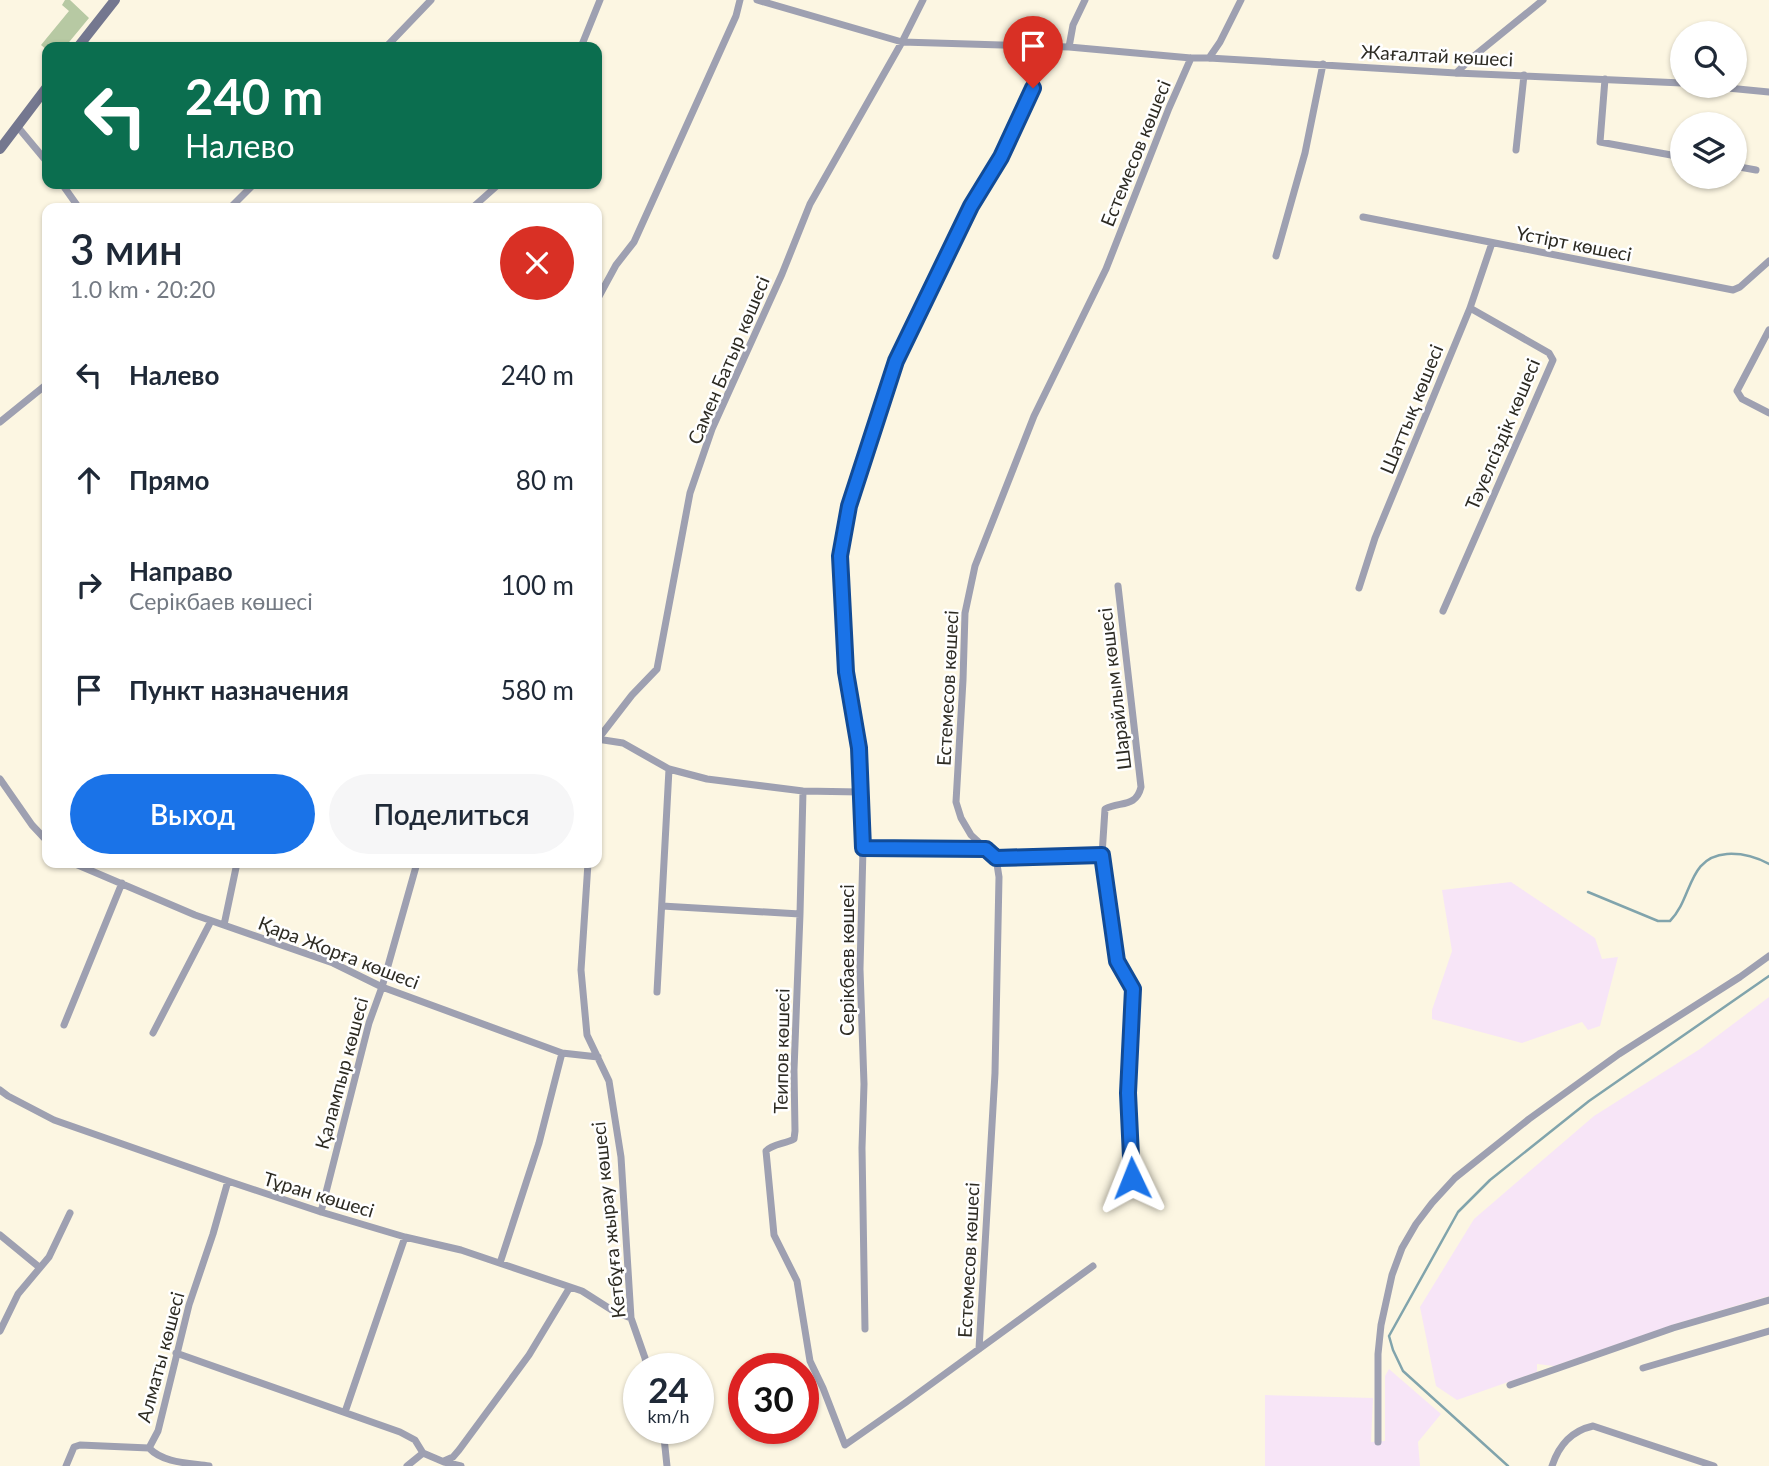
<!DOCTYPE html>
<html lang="ru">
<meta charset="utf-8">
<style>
:root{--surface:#fff;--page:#f6f6f7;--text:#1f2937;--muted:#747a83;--accent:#1a73e8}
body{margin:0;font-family:Lato,sans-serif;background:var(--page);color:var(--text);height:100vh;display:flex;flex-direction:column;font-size:26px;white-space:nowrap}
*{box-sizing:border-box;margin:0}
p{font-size:23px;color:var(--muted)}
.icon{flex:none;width:38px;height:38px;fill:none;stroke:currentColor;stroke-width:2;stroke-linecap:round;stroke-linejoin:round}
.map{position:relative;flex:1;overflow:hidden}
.details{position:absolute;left:42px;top:203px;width:560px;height:665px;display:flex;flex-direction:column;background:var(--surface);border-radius:14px;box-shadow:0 2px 5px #0004}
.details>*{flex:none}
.top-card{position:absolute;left:42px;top:42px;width:560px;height:147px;border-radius:14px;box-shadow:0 2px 5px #0004;background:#0b6e4f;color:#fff;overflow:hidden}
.tools{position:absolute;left:1670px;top:21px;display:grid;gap:14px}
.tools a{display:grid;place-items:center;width:77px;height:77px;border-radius:50%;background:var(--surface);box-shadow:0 2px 5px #0004;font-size:35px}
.speed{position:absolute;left:623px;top:1353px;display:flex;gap:14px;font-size:35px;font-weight:700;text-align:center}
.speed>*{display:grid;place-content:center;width:91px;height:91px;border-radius:50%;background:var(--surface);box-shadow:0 2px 5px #0004;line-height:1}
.speed small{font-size:18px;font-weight:400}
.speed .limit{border:10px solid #d22;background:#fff;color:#111}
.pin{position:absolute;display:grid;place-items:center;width:60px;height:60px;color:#fff;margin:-72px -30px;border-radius:50% 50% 50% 0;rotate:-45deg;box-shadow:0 0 7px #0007}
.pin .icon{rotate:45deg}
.me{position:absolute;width:77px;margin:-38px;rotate:358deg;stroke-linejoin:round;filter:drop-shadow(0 0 5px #0008)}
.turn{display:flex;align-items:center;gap:24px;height:147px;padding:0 28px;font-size:32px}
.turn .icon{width:91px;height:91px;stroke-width:2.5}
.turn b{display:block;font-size:49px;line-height:60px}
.round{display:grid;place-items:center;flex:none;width:74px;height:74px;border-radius:37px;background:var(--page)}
.summary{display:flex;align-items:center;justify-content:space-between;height:119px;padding:0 28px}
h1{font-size:42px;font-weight:600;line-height:52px}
.button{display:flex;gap:14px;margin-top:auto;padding:14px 28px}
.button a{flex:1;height:80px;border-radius:42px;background:var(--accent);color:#fff;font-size:28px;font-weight:600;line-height:80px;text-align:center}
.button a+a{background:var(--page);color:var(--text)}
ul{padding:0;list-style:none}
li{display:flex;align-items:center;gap:21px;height:105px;padding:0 28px}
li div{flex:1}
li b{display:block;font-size:26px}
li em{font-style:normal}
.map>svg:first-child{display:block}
.industrial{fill:#f7e5f7}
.forest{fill:#b7c9a3}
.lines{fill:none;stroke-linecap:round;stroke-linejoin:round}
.stream{stroke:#81a4ac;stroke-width:2.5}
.street{stroke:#9ea0b1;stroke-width:7}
.secondary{stroke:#74778f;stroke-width:10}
.route-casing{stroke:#114b97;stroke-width:18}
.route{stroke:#1a73e8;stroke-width:12}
.labels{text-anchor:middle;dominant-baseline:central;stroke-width:5;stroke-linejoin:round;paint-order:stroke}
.street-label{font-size:19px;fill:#2d2b23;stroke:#fff}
</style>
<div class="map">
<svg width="1769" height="1466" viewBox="0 0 1769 1466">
<rect width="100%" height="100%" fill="#fcf6e2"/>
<!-- industrial -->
<path class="industrial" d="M 1511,882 L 1595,938 L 1602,959 L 1618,957 L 1600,1026 L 1588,1030 L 1582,1022 L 1522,1043 L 1432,1019 L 1432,1010 L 1452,951 L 1442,890 Z
M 1769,997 L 1769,1296 L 1678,1323 L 1554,1366 L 1537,1364 L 1537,1372 L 1457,1400 L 1436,1386 L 1420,1307 L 1474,1219 L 1594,1116 L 1700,1049 Z
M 1389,1369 L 1441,1414 L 1418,1442 L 1420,1466 L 1265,1466 L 1265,1395 L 1373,1398 L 1371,1442 L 1385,1441 L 1385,1376 Z"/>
<!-- forest -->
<path class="forest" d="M 65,0 L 70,0 L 89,18 L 65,47 L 47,47 L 47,50 L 41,45 L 69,11 L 62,5 Z"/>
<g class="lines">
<!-- stream -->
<path class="stream" d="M 1588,892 L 1658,921 L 1670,921 C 1693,898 1687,857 1727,854 C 1743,853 1756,857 1769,864
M 1508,1466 L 1403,1371 L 1393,1350 L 1389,1336 L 1458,1212 L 1490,1180 L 1589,1101 L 1769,976"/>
<!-- street -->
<path class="street" d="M 757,0 L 902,42 L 1069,47 L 1191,58 L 1209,58 L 1456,73 L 1682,83
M 386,47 L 431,0
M 581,47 L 600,0
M 1069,47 L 1073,25 L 1085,0
M 1209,58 L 1220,42 L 1241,0
M 1456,73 L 1474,56 L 1543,0
M 1605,79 L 1600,142 L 1682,157
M 1707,86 L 1769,92
M 17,126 L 47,162
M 1516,150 L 1524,75
M 1734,166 L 1756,170
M 62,184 L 79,208
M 230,208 L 254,184
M 472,208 L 499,184
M 1363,217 L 1733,290 L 1740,287 L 1769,261
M 1276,256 L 1305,153 L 1323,64
M 597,300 L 616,265 L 634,242 L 736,16 L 740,0
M 1769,330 L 1737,391 L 1742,399 L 1769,413
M 0,422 L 47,384
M 1118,586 L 1141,787 C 1136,808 1120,801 1105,809 L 1102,855 L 1117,961 L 1133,989 L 1128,1093 L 1132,1178
M 1359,588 L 1375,538 L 1470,308 L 1492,243
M 1443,611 L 1553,360 L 1549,353 L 1470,308
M 597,739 L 623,743 L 669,769 L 707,779 L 803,791 L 860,792
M 598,739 L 632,695 L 657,669 L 690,493 L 712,429 L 782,274 L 810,204 L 902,42 L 923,0
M 0,779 L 32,825 L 47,841
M 803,791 L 800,914 L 794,1070 L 795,1131 L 794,1139 C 785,1144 772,1144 766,1151 L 774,1235 L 797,1281 L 810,1361 L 823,1388 L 845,1445 L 905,1403 L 1093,1266
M 863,848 L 985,849
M 996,858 L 1102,855
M 73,863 L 195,915 L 333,963 L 382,987 L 562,1053 L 598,1057
M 588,863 L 581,970 L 587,1035 L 609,1081 L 621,1157 L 631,1318 L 645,1358 L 647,1368
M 662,906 L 800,914
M 224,925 L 237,863
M 657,992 L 669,769
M 64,1025 L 122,883
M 153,1033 L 211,921
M 0,1090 L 8,1096 L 54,1120 L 228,1181 L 321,1212 L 405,1237 L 461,1250 L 582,1291 L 615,1312 L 631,1318
M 321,1212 L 369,1023 L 382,987 L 417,863
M 0,1235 L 39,1267
M 500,1263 L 539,1143 L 562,1053
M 865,1329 L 862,1148 L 864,1084 L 860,969 L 863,848 L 859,748 L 846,672 L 840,556 L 849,506 L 896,361 L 971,206 L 1001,157 L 1033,88 L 1046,47
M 0,1331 L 18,1294 L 49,1257 L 70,1213
M 979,1349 L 995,1073 L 999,877 L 996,858 L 971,835 L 961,818 L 956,802 L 963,680 L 965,613 L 975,566 L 1034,416 L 1106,269 L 1169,108 L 1191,58
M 176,1353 L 400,1432 L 415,1440 L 423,1453 L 444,1462 L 461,1466
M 1643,1368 L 1769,1331
M 1510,1385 L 1673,1328 L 1769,1300
M 345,1412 L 405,1237
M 663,1428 L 667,1466
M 1378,1442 L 1378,1354 L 1381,1325 L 1392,1275 L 1402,1248 L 1416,1224 L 1432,1203 L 1455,1178 L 1529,1119 L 1619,1054 L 1740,977 L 1769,956
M 149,1448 L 158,1431 L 189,1305 L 213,1234 L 228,1181
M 149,1448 C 163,1463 189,1463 209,1466
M 444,1461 L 453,1457 L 459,1450 L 529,1355 L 570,1287
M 66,1466 L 74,1447 L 80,1445 L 149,1448
M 407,1466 L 423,1453
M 1552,1466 C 1559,1445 1571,1431 1593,1426 L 1714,1466"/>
<!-- secondary -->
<path class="secondary" d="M 78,47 L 115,0
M 0,149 L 47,87"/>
</g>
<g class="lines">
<defs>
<path id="route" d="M 1033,88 L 1001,157 L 971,206 L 896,361 L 849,506 L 840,556 L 846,672 L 859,748 L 863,848 L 986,849 L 996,858 L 1102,855 L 1117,961 L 1133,989 L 1128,1093 L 1132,1178"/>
</defs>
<!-- route casing -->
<use href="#route" class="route-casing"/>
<!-- route -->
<use href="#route" class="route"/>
</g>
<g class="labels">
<!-- street labels -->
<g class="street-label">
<text transform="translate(1437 55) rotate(3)">Жағалтай көшесі</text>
<text transform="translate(1135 153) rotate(-68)">Естемесов көшесі</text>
<text transform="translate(1574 243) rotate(11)">Үстірт көшесі</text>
<text transform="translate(728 360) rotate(-67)">Самен Батыр көшесі</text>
<text transform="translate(1411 409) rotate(-68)">Шаттық көшесі</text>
<text transform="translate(1502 434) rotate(-67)">Тәуелсіздік көшесі</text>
<text transform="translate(947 688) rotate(-87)">Естемесов көшесі</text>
<text transform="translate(1114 689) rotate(-97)">Шарайлым көшесі</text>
<text transform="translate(339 952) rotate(21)">Қара Жорға көшесі</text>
<text transform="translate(846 960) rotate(-90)">Серікбаев көшесі</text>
<text transform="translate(781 1051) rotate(-89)">Теипов көшесі</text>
<text transform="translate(341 1073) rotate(-75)">Қалампыр көшесі</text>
<text transform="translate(319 1194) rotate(17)">Тұран көшесі</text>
<text transform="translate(608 1220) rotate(-96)">Кетбұға жырау көшесі</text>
<text transform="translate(968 1260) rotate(-87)">Естемесов көшесі</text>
<text transform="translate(160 1357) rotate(-75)">Алматы көшесі</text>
</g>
</g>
</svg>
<div class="tools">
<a><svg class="icon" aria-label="search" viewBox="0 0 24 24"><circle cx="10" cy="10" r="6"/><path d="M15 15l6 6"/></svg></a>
<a><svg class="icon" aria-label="layers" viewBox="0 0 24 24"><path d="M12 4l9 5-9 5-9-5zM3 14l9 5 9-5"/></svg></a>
</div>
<div class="speed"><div>24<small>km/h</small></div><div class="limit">30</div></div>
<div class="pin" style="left:1033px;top:88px;background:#d93025"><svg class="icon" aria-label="arrive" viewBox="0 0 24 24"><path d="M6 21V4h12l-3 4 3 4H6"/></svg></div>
<svg class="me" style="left:1132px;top:1178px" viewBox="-20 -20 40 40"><path d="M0-17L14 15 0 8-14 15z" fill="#1a73e8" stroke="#fff" stroke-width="4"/></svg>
<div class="top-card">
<div class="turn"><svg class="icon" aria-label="left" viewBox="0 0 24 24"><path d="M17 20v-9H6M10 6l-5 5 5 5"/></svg><div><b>240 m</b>Налево</div></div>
</div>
<section class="details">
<div class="summary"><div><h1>3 мин</h1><p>1.0 km · 20:20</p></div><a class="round" style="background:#d93025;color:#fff"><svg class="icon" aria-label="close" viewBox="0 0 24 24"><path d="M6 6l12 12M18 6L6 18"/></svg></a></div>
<ul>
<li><svg class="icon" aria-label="left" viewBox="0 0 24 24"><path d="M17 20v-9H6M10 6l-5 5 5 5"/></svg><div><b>Налево</b></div><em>240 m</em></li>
<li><svg class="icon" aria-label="ahead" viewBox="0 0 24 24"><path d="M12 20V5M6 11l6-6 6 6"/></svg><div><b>Прямо</b></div><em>80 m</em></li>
<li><svg class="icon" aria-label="right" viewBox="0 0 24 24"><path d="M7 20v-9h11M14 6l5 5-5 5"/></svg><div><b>Направо</b><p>Серікбаев көшесі</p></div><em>100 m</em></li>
<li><svg class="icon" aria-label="arrive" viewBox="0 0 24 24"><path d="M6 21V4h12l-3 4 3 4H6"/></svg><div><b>Пункт назначения</b></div><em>580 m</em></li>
</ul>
<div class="button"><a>Выход</a><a>Поделиться</a></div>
</section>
</div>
